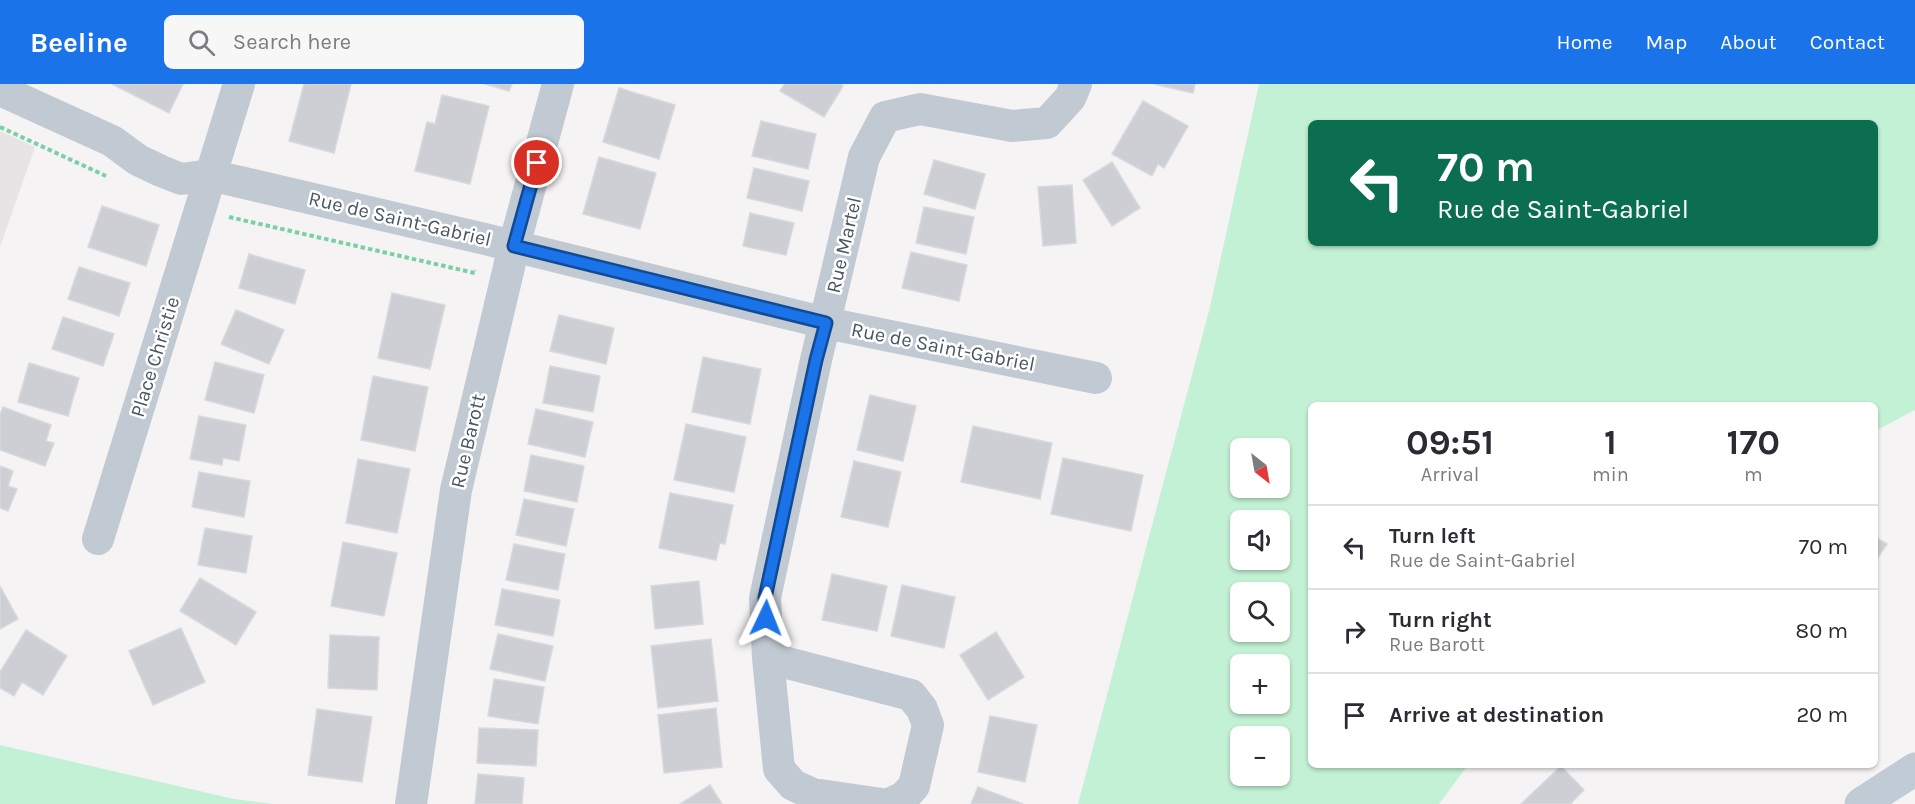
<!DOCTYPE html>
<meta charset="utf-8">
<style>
:root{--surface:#fff;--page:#f7f7f7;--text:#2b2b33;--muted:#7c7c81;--line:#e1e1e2;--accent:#1a73e8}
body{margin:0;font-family:Karla,sans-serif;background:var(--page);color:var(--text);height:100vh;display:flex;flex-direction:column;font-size:22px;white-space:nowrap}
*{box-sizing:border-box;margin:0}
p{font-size:20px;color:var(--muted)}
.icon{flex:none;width:33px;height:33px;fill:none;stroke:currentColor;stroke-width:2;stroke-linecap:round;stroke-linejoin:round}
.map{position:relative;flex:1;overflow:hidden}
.side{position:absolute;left:1308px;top:318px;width:570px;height:366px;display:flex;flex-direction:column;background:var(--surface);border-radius:9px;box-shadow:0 2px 4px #0004}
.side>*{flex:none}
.top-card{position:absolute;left:1308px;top:36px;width:570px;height:126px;border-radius:9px;box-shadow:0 2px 4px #0004;background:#0b6e4f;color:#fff;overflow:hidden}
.needle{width:39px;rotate:149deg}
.controls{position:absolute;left:1230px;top:354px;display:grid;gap:12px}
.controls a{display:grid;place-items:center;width:60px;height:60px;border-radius:9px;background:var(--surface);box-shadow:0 2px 4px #0004;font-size:30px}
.pin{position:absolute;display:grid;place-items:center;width:51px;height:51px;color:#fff;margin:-26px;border:3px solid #fff;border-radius:50%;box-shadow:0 2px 6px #0007}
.me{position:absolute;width:66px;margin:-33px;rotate:2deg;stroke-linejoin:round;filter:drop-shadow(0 0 4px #0008)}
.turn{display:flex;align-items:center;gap:21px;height:126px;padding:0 30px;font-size:27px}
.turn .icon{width:78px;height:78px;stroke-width:2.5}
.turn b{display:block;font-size:42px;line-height:51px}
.eta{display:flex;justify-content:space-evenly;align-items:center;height:102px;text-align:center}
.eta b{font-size:36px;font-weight:700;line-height:42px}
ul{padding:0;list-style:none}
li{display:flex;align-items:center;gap:18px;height:84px;padding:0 30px;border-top:2px solid var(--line)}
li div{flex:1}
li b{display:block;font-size:22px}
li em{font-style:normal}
header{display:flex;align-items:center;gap:36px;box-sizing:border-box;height:84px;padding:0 30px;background:var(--accent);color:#fff}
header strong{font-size:28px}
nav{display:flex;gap:33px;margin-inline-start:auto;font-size:21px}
.search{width:420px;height:54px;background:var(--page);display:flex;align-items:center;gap:15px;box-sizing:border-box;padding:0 21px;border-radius:9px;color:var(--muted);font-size:22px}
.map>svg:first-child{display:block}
.education{fill:#e6e4e5}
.green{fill:#c3f1d5;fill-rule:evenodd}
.building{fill:#cdcfd5;stroke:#d7d9de;stroke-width:1.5}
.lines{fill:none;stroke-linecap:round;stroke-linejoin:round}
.path{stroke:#7ad0a6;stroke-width:4;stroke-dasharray:4.5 3;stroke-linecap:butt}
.street{stroke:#c1cad2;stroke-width:32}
.secondary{stroke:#c1cbd6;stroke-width:33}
.route-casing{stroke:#114b97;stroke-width:15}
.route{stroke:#1a73e8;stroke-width:10}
.labels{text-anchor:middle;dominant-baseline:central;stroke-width:5;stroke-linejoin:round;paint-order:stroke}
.street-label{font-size:20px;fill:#4a5661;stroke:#fff}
</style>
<header>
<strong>Beeline</strong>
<div class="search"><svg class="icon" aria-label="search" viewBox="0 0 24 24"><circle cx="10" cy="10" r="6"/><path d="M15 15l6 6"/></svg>Search here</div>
<nav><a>Home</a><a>Map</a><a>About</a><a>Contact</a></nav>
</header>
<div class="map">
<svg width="1915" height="720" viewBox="0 0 1915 720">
<rect width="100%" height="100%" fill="#f5f3f3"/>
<!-- education -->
<path class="education" d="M 0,47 L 35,63 L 0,163 Z"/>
<!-- green -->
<path class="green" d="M 1259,0 L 1915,0 L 1915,326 L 1875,347 L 1875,321 L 1311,321 L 1311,681 L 1468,681 L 1439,720 L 1078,720 L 1210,223 ZM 1311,39 L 1875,39 L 1875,159 L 1311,159 ZM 1240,364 L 1280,364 L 1280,404 L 1240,404 ZM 1240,436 L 1280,436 L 1280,476 L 1240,476 ZM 1240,508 L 1280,508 L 1280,548 L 1240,548 ZM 1240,580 L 1280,580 L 1280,620 L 1240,620 ZM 1240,652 L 1280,652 L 1280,692 L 1240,692 Z
M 0,661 L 234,715 L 273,720 L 0,720 Z"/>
<!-- building -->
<path class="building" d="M 112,0 L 183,0 L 169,29 Z
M 304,0 L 351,0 L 334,69 L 289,57 Z
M 485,0 L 512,0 L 509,7 Z
M 785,0 L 840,0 L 843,2 L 824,33 L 780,7 Z
M 1154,0 L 1195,0 L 1193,9 Z
M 619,4 L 675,21 L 659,75 L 603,58 Z
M 442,11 L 489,22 L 470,100 L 415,87 L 427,38 L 435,40 Z
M 1143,17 L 1188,42 L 1164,84 L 1158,80 L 1152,92 L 1112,70 Z
M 761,37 L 816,50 L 808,85 L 752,72 Z
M 599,73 L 656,89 L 640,145 L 583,130 Z
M 934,76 L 985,90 L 975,125 L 924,110 Z
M 1112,78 L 1140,124 L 1112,142 L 1083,96 Z
M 754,84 L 809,97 L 802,127 L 747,114 Z
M 1072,101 L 1076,159 L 1043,162 L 1038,103 Z
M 102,122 L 159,141 L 146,182 L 88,163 Z
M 924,123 L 974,133 L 966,170 L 916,159 Z
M 750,129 L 794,139 L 786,171 L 743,162 Z
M 911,168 L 967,181 L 959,217 L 902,204 Z
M 249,170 L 305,186 L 295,220 L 239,204 Z
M 79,183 L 130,199 L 119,232 L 68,215 Z
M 392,209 L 445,221 L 430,285 L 378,274 Z
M 236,226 L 284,246 L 269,280 L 221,260 Z
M 559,231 L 614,244 L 606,280 L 550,267 Z
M 63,233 L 114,250 L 103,282 L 52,265 Z
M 703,273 L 761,285 L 750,340 L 692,328 Z
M 215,278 L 264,291 L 254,329 L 205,316 Z
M 29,279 L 79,294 L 68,332 L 18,318 Z
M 550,282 L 600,292 L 593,328 L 543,319 Z
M 373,292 L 428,303 L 415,367 L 361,356 Z
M 870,311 L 916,322 L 903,377 L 857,366 Z
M 3,323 L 51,341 L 46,357 L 54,359 L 45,382 L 0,366 L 0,330 Z
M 536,325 L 593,338 L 585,373 L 528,360 Z
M 199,332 L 246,341 L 239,377 L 223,374 L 222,381 L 190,375 Z
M 686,340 L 746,353 L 734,408 L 674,396 Z
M 973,342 L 1052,359 L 1040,415 L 961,398 Z
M 531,371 L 584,382 L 577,418 L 524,407 Z
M 1063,374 L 1143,391 L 1131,447 L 1051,430 Z
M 358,375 L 410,385 L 397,449 L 346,439 Z
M 854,377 L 901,388 L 888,443 L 841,433 Z
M 0,382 L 13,387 L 8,402 L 17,405 L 8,427 L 0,424 Z
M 199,388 L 250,397 L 244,433 L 192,423 Z
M 670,409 L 733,421 L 725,460 L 720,459 L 716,476 L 659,464 Z
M 524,415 L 574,425 L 566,462 L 516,451 Z
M 205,444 L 252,452 L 246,489 L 198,481 Z
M 1875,453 L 1887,460 L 1875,478 Z
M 343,458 L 397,469 L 384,532 L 331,522 Z
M 514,460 L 565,470 L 558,506 L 506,496 Z
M 832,490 L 887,502 L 877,547 L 822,536 Z
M 200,494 L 256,528 L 236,561 L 180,527 Z
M 699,497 L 703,540 L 655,545 L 651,502 Z
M 902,501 L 955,513 L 944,564 L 891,552 Z
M 0,502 L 18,535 L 0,545 Z
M 502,505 L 560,516 L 553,552 L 495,541 Z
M 181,544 L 205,598 L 153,621 L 129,567 Z
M 26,546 L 67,572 L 43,611 L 22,598 L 14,612 L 0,604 L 0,588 Z
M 996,548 L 1024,593 L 988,616 L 960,571 Z
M 498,550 L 553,562 L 545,597 L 490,585 Z
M 330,551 L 379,553 L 377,606 L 328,604 Z
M 711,555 L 718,617 L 658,624 L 651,562 Z
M 494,595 L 544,603 L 538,640 L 488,632 Z
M 716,624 L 722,683 L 664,689 L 658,631 Z
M 317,625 L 372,633 L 362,698 L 308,691 Z
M 990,632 L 1037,641 L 1025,698 L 978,688 Z
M 479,644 L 538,646 L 536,682 L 477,679 Z
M 1561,682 L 1584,706 L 1571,719 L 1572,720 L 1521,720 Z
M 478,690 L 524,694 L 522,720 L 475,720 Z
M 710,701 L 722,720 L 680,720 Z
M 978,703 L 1023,720 L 971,720 Z"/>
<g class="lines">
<!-- path -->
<path class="path" d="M 0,43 L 106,92
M 229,133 L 475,189 L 476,186"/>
<!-- street -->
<path class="street" d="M 0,6 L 112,57 L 138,76 L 161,87 L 181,95 L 210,91 L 485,155 L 826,239 L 1096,294
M 98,455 L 239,0
M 768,574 L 911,611 L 922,625 L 928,641 L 914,702 L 904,713 L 889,720
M 411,720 L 456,406 L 514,162 L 558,0
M 882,720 L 813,710 L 793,701 L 779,685 L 768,574 L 765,514 L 816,276 L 864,73 L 885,33 L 920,25 L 1012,42 L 1047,39 L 1070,14 L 1076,0"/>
<!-- secondary -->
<path class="secondary" d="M 1861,720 L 1915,685"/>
</g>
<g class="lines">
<defs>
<path id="route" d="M 537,79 L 514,162 L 826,239 L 816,276 L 765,514 L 766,534"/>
</defs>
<!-- route casing -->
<use href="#route" class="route-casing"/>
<!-- route -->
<use href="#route" class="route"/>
</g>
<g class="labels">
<!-- street labels -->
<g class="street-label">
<text transform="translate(400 135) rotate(13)">Rue de Saint-Gabriel</text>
<text transform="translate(844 161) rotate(-77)">Rue Martel</text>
<text transform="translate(943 263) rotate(11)">Rue de Saint-Gabriel</text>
<text transform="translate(155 273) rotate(-73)">Place Christie</text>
<text transform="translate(468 357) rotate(-77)">Rue Barott</text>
</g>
</g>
</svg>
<div class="controls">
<a><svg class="needle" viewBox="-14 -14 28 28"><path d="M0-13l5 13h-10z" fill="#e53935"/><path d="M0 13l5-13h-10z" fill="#7c7c81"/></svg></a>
<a><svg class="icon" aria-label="sound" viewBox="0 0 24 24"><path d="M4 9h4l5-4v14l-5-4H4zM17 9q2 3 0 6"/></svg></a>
<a><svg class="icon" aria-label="search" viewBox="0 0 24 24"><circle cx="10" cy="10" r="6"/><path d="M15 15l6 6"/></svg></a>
<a>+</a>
<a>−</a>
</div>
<div class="pin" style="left:537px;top:79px;background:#d93025"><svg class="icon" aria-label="arrive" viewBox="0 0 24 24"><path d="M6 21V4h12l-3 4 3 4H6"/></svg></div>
<svg class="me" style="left:766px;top:534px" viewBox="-20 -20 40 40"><path d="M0-17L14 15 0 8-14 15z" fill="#1a73e8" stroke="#fff" stroke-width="4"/></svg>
<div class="top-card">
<div class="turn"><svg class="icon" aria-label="left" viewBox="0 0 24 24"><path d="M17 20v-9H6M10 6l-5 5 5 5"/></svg><div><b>70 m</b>Rue de Saint-Gabriel</div></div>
</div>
<section class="side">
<div class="eta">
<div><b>09:51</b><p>Arrival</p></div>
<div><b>1</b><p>min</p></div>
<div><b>170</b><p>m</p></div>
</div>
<ul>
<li><svg class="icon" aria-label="left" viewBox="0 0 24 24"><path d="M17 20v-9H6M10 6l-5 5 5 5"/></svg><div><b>Turn left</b><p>Rue de Saint-Gabriel</p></div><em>70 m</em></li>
<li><svg class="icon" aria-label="right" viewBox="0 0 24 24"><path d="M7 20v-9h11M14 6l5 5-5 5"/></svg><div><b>Turn right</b><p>Rue Barott</p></div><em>80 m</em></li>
<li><svg class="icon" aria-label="arrive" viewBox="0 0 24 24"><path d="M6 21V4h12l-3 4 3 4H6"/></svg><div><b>Arrive at destination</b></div><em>20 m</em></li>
</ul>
</section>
</div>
